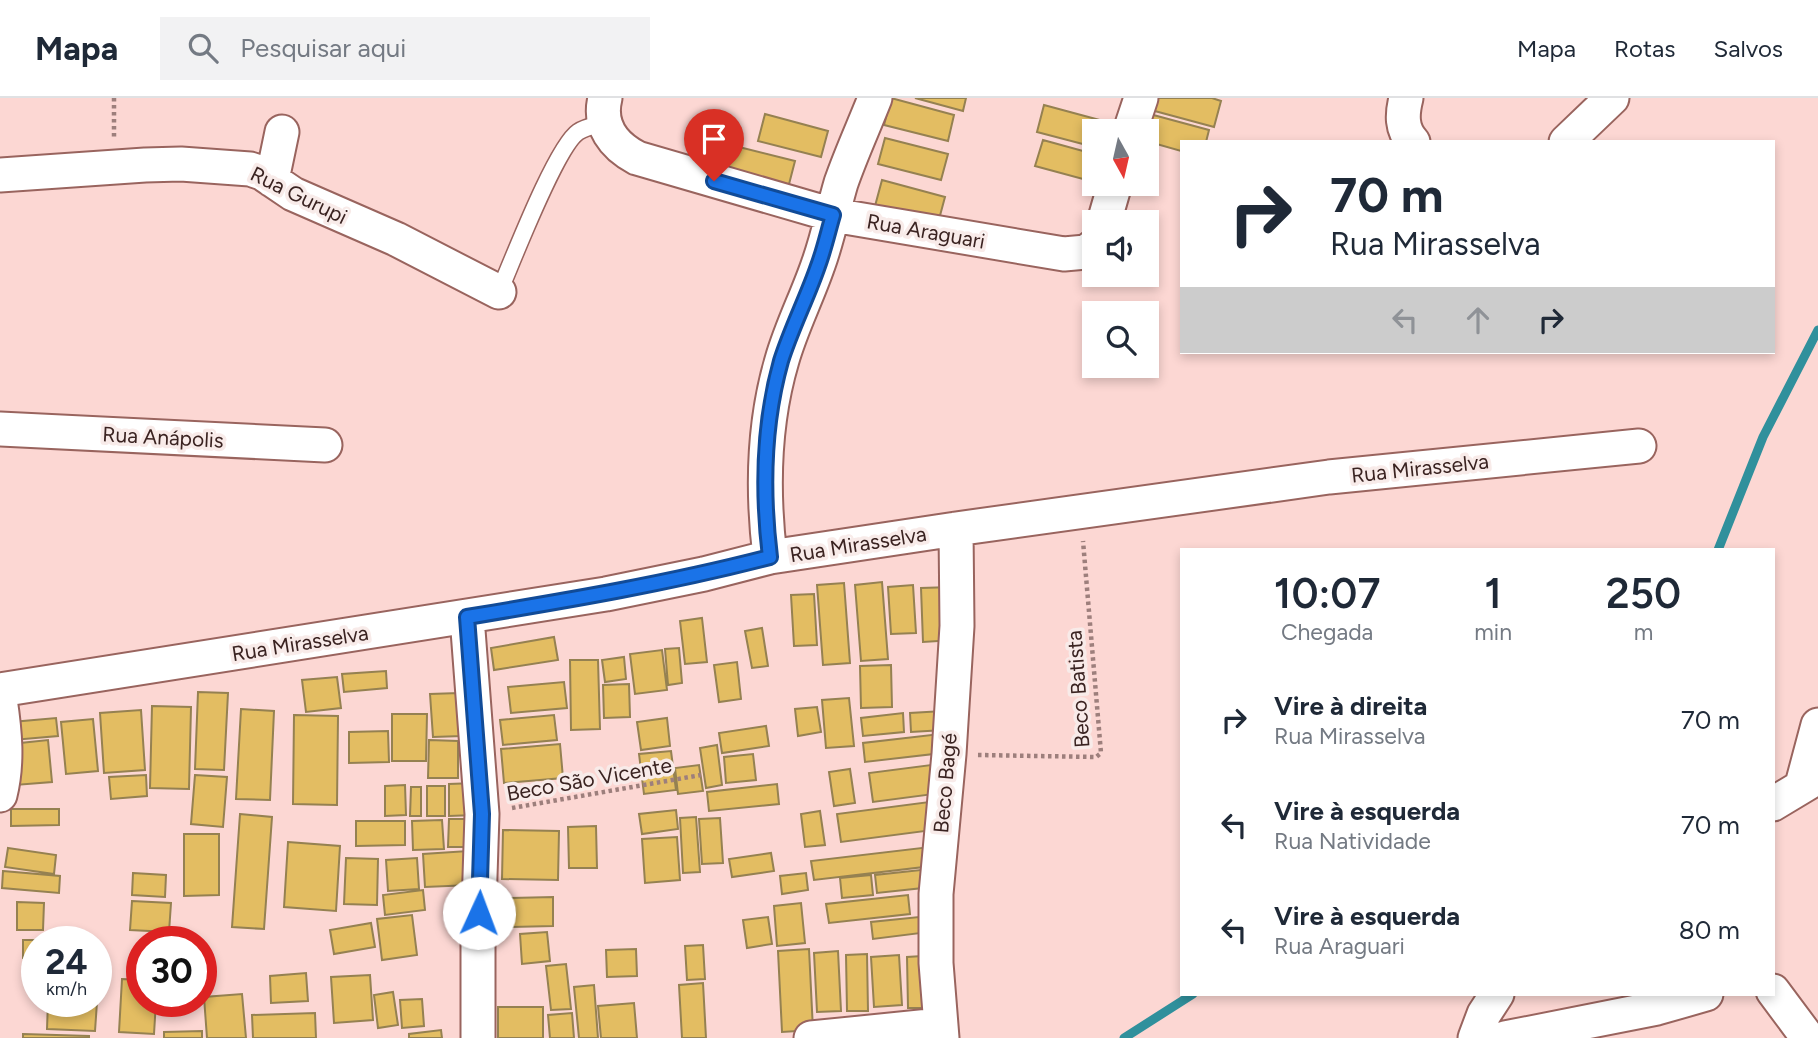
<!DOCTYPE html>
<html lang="pt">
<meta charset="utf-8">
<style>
:root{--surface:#fff;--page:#f2f2f3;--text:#1f2937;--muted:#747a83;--line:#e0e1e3}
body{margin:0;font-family:Figtree,sans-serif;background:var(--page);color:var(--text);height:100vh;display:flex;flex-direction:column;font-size:26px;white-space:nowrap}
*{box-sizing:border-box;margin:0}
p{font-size:23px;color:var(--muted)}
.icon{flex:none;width:38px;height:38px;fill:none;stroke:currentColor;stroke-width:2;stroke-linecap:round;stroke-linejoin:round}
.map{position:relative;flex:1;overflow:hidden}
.side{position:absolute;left:1180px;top:450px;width:595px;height:448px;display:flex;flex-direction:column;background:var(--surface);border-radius:0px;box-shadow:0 4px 10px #0003}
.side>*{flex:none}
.top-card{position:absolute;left:1180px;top:42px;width:595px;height:214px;border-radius:0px;box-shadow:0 4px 10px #0003;background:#fff;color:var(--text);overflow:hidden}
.needle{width:46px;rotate:172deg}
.fabs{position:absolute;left:1082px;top:21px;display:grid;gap:14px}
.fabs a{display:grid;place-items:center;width:77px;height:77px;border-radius:0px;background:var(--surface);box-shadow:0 4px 10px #0003;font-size:35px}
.speed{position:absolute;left:21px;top:828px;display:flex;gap:14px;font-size:35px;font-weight:700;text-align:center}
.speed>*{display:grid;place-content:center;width:91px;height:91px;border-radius:50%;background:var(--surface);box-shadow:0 4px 10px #0003;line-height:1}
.speed small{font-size:18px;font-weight:400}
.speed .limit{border:10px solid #d22;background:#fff;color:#111}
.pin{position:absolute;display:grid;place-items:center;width:60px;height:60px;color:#fff;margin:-72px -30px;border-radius:50% 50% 50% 0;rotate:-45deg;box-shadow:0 0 7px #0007}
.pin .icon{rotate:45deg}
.me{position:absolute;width:77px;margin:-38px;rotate:2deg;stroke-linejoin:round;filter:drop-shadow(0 0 5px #0008)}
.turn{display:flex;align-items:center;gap:24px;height:147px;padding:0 35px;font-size:32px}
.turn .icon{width:91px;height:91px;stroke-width:2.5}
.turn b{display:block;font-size:49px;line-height:60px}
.lanes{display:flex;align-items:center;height:66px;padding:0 35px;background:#0003;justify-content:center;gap:35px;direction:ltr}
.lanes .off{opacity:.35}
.eta{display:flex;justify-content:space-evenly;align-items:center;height:119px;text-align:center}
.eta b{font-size:42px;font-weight:600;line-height:49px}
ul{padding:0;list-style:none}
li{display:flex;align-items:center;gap:21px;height:105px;padding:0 35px}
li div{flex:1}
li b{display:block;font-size:26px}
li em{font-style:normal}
header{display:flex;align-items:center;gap:42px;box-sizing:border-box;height:98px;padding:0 35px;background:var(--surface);border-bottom:2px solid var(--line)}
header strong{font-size:33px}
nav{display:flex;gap:38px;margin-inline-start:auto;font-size:24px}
.search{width:490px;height:63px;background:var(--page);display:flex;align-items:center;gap:18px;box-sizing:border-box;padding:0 24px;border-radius:0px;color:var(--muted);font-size:26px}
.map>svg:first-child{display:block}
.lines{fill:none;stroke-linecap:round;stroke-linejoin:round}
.stream{stroke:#30909c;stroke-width:9}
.building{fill:#e3bd62;stroke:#958151;stroke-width:2}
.lane-casing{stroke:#99645e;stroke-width:19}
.street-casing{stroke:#99645e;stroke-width:37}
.path{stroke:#9d7f7c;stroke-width:4.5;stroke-dasharray:3.5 3.5;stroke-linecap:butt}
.lane{stroke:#fff;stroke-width:16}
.street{stroke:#fff;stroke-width:33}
.route-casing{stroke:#114b97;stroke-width:18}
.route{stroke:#1a73e8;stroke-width:12}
.labels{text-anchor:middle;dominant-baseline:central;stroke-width:7;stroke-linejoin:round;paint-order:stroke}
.street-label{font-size:21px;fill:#3a2321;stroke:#f8ebe9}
</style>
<header>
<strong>Mapa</strong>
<div class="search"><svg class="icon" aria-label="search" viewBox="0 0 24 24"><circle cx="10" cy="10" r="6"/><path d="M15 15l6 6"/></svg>Pesquisar aqui</div>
<nav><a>Mapa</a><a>Rotas</a><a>Salvos</a></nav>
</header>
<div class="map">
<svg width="1818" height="940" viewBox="0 0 1818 940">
<rect width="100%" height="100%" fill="#fcd7d3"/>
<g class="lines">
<!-- stream -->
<path class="stream" d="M 1718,452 L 1763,339 L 1818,232
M 1124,940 L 1193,896"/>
</g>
<!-- building -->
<path class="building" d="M 891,0 L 954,17 L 948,43 L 884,27 Z
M 915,0 L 966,0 L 963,13 Z
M 1154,0 L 1212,0 L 1221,3 L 1214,29 L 1151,12 Z
M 1044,7 L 1107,24 L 1105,33 L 1094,33 L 1094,49 L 1037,34 Z
M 1146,15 L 1209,32 L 1206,44 L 1181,44 L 1181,53 L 1146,43 Z
M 765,16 L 828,33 L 821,59 L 758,43 Z
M 885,40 L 948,56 L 941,82 L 878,66 Z
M 1043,42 L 1094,56 L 1094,84 L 1035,68 Z
M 731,47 L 795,63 L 788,90 L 725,73 Z
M 882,82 L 945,99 L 938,125 L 875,108 Z
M 882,484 L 888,561 L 861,563 L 855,487 Z
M 844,485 L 850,565 L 823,567 L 817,487 Z
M 913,487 L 916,535 L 891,536 L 888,489 Z
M 952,489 L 954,542 L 923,544 L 921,490 Z
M 814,496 L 817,547 L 794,548 L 791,497 Z
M 702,520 L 707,564 L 685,566 L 680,523 Z
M 762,530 L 768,568 L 752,570 L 745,533 Z
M 554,539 L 558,562 L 494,572 L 491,550 Z
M 679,550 L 682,585 L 668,587 L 665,551 Z
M 662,552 L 667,592 L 635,596 L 630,556 Z
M 624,559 L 626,581 L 605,584 L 602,562 Z
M 570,562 L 598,562 L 600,631 L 571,632 Z
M 737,564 L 741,601 L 719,604 L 714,567 Z
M 891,567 L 892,609 L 861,610 L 860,568 Z
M 386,573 L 387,590 L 344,594 L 342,576 Z
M 337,579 L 341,610 L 306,614 L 302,582 Z
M 564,584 L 567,610 L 511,615 L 508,589 Z
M 629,586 L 630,619 L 604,620 L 603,587 Z
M 198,594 L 228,595 L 224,672 L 195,671 Z
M 459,595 L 462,638 L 433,639 L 430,596 Z
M 849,600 L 854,648 L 826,650 L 822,602 Z
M 152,608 L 191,609 L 189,691 L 150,690 Z
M 817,609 L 821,634 L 798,638 L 795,611 Z
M 241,611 L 274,613 L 270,702 L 236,701 Z
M 141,612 L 145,672 L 104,675 L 100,615 Z
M 943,613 L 944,632 L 911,634 L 910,615 Z
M 903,615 L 904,634 L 863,638 L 861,620 Z
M 392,616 L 427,616 L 426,663 L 392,663 Z
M 294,617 L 338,618 L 337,707 L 293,706 Z
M 554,617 L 557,642 L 503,647 L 500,622 Z
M 56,620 L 58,638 L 13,642 L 12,624 Z
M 667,620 L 670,648 L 641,652 L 637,624 Z
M 93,621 L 98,673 L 66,676 L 61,624 Z
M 766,628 L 769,648 L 722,655 L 719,635 Z
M 388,633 L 389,664 L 349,665 L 349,634 Z
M 940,636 L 942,655 L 865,664 L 863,645 Z
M 48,642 L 52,684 L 15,687 L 11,646 Z
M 429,642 L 458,643 L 458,680 L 428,680 Z
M 560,646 L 563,680 L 504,685 L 501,651 Z
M 717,647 L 722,687 L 706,690 L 700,650 Z
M 671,653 L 676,692 L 644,696 L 639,656 Z
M 753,656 L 756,682 L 726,685 L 724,659 Z
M 699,667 L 703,693 L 678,696 L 675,670 Z
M 931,667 L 934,696 L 873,704 L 869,675 Z
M 850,671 L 855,705 L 834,708 L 829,674 Z
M 146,677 L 147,698 L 111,701 L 109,679 Z
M 195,677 L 227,679 L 223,729 L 191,726 Z
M 475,685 L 475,717 L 449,718 L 449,686 Z
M 777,686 L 779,706 L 709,713 L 707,694 Z
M 405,687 L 406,717 L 385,718 L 385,688 Z
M 427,688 L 445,688 L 445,718 L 427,718 Z
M 411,689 L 421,689 L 421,718 L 410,718 Z
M 929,704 L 933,732 L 841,744 L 837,716 Z
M 11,711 L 59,711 L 59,727 L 11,728 Z
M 676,712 L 678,731 L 642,736 L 639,716 Z
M 820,713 L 825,747 L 805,749 L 801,716 Z
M 240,716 L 272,719 L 264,831 L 232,829 Z
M 696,719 L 700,774 L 683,775 L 680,720 Z
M 720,720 L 723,765 L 702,766 L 699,721 Z
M 449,721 L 475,721 L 474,749 L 448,749 Z
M 442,722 L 444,751 L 413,752 L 412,723 Z
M 356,723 L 405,723 L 405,747 L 356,748 Z
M 596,728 L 597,770 L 569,770 L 568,729 Z
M 503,732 L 559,733 L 558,782 L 502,781 Z
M 184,736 L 219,736 L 219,797 L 184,798 Z
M 677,739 L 680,782 L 645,785 L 642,741 Z
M 288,744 L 340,748 L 336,813 L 284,809 Z
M 930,749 L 932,768 L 814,782 L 811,763 Z
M 8,750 L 56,757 L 54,776 L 5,769 Z
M 468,753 L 471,787 L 425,789 L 423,756 Z
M 771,755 L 774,773 L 732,779 L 729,761 Z
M 346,760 L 378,761 L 377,807 L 344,806 Z
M 417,760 L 419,791 L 388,793 L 386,762 Z
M 930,771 L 932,789 L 877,795 L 875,777 Z
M 3,773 L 60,778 L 59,795 L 2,790 Z
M 133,775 L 166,777 L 165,799 L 132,797 Z
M 806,775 L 808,792 L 782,796 L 780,778 Z
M 871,777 L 873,797 L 842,800 L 840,780 Z
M 423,792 L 425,812 L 385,817 L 383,797 Z
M 908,797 L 910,816 L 829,825 L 826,806 Z
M 553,799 L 553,828 L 511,829 L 511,800 Z
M 132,803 L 171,805 L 169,834 L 130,832 Z
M 17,804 L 44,805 L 43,832 L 17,832 Z
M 801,805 L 805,845 L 777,848 L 774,808 Z
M 412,817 L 417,857 L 382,862 L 377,821 Z
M 768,819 L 772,846 L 747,850 L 743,822 Z
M 919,819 L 921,835 L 873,841 L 871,824 Z
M 371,825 L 375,849 L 334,856 L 330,832 Z
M 547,834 L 550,863 L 522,866 L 520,836 Z
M 23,842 L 75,842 L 75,844 L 37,844 L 37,860 L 23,860 Z
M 703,847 L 705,881 L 687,882 L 685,848 Z
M 636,851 L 637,878 L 607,879 L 606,852 Z
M 809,851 L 813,932 L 782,934 L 778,853 Z
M 838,853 L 841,913 L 817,914 L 814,855 Z
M 867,856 L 868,913 L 847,913 L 846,857 Z
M 899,857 L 902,907 L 874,909 L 871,859 Z
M 922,858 L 923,910 L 908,910 L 907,859 Z
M 566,866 L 571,911 L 551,912 L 546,868 Z
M 34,868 L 37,868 L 37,895 L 32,895 Z
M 96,870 L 100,870 L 99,898 L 96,898 Z
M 306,875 L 308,903 L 271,905 L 270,878 Z
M 370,877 L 373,922 L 334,925 L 331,879 Z
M 122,881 L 142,882 L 142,903 L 156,903 L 154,936 L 119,934 Z
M 703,885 L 706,940 L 682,940 L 679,887 Z
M 594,887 L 598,940 L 579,940 L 574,889 Z
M 393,894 L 398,927 L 378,930 L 374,897 Z
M 242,896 L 246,940 L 207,940 L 204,899 Z
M 422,901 L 424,928 L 402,930 L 400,902 Z
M 48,903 L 97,904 L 95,933 L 47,931 Z
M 634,905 L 637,940 L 601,940 L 598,908 Z
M 498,909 L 543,909 L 543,940 L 498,940 Z
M 315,915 L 316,940 L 253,940 L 252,917 Z
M 572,915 L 574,940 L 550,940 L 548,917 Z
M 441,932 L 442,940 L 409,940 L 409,936 Z
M 202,933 L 202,940 L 164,940 L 164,934 Z
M 23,936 L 89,938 L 89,940 L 23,940 Z"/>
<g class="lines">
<defs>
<path id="lane" d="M 499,194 C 512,164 556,49 578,34 C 585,29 596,27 604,25"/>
<path id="street" d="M 605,0 C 598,28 614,48 637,60 L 833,117 L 1064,156 L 1086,154 L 1094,148
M 1406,0 C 1402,16 1401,31 1413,44
M 1130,33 L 1141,0
M 1566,44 L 1612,0
M 0,77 L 145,67 L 181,66 L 250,71 L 262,75 L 293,96 L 396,141 L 499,194
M 272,82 L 282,34
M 1104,124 L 1115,86
M 0,331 L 325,347
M 770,459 C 762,393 763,326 782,262 C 791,230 807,199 818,167 C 828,140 833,112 841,85 C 851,56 864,28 875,0
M 467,519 L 482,716 L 478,840 L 478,940
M 0,592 L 606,496 L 704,476 L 770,459 L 956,431 L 1329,379 L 1639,348
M 0,601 C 5,634 8,665 0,697
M 1802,687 L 1818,627
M 1773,706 L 1818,679
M 1773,893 L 1808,940
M 811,940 L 940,927
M 942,940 L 936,865 L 936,796 L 949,656 L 957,528 L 956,431
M 1475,940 L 1484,916 L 1497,896
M 1505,940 L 1657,910 L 1706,896"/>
</defs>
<!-- lane casing -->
<use href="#lane" class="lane-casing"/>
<!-- street casing -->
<use href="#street" class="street-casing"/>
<!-- path -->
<path class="path" d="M 114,0 L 114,41
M 978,657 L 1096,659 L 1101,655 L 1083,443
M 512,710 L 701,677"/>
<!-- lane -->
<use href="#lane" class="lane"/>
<!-- street -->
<use href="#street" class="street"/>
</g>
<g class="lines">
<defs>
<path id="route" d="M 479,815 L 482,716 L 467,519 C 569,502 670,485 770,459 C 762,393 763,327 781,263 C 791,231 807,200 818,168 C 824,152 828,134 833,117 L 714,83"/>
</defs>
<!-- route casing -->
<use href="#route" class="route-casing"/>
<!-- route -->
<use href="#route" class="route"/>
</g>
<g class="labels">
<!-- street labels -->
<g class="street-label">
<text transform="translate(299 97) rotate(26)">Rua Gurupi</text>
<text transform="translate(926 133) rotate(10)">Rua Araguari</text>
<text transform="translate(163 339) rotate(3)">Rua Anápolis</text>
<text transform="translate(1420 370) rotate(-6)">Rua Mirasselva</text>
<text transform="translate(858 446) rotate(-9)">Rua Mirasselva</text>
<text transform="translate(300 545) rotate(-9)">Rua Mirasselva</text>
<text transform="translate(1078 591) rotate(-94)">Beco Batista</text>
<text transform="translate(589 681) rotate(-10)">Beco São Vicente</text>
<text transform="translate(945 685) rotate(-85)">Beco Bagé</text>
</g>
</g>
</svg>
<div class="fabs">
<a><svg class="needle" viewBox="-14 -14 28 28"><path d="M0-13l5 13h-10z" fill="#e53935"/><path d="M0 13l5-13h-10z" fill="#747a83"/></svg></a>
<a><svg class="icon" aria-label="sound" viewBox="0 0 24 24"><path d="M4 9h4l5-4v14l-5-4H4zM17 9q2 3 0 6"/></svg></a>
<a><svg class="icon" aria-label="search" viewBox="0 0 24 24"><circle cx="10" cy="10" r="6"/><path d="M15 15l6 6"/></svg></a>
</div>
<div class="speed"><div>24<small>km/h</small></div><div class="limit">30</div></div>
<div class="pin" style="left:714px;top:83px;background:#d93025"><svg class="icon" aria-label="arrive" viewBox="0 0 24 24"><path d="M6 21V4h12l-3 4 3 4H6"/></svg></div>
<svg class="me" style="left:479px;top:815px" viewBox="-20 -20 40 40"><circle r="19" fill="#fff"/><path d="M0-13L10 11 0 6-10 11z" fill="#1a73e8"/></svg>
<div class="top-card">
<div class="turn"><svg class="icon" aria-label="right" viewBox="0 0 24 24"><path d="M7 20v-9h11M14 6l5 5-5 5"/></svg><div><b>70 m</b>Rua Mirasselva</div></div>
<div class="lanes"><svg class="icon off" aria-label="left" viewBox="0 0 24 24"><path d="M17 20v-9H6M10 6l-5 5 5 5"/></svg><svg class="icon off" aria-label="ahead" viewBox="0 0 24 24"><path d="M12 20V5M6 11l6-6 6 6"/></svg><svg class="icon" aria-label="right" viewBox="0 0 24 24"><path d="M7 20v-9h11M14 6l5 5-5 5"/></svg></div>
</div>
<section class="side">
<div class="eta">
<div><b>10:07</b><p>Chegada</p></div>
<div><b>1</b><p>min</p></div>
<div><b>250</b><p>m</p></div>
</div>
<ul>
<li><svg class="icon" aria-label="right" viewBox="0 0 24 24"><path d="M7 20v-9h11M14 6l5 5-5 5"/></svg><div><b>Vire à direita</b><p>Rua Mirasselva</p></div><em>70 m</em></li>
<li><svg class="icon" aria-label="left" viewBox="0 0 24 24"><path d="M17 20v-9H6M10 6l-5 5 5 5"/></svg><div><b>Vire à esquerda</b><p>Rua Natividade</p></div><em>70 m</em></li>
<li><svg class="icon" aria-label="left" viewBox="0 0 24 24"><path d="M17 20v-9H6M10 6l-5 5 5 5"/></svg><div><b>Vire à esquerda</b><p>Rua Araguari</p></div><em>80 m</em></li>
</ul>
</section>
</div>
